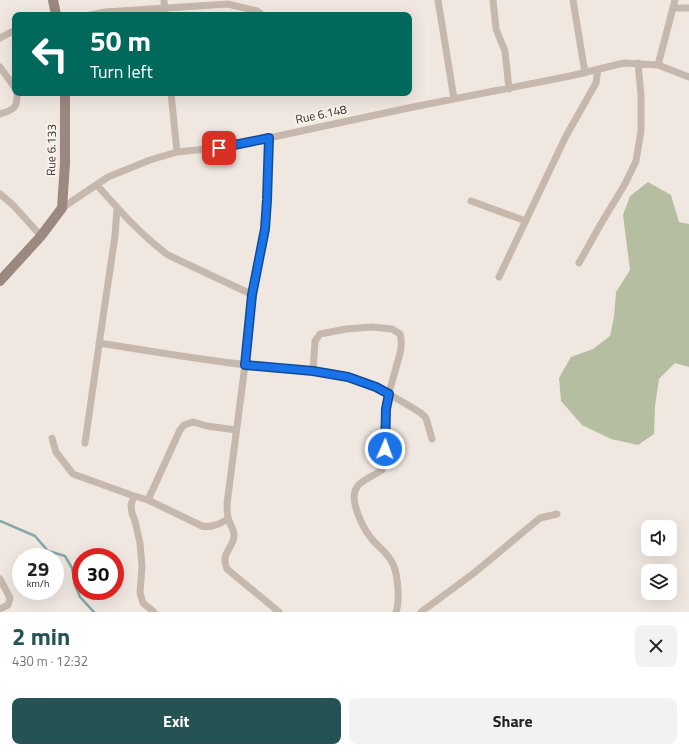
<!DOCTYPE html>
<meta charset="utf-8">
<style>
:root{--surface:#fff;--page:#f2f2f2;--text:#202124;--muted:#757577;--accent:#255354}
body{margin:0;font-family:"Titillium Web",sans-serif;background:var(--page);color:var(--text);height:100vh;display:flex;flex-direction:column;font-size:15px;white-space:nowrap}
*{box-sizing:border-box;margin:0}
p{font-size:13px;color:var(--muted)}
.icon{flex:none;width:22px;height:22px;fill:none;stroke:currentColor;stroke-width:2;stroke-linecap:round;stroke-linejoin:round}
.map{position:relative;height:612px;overflow:hidden}
.drawer{display:flex;flex-direction:column;background:var(--surface);flex:1}
.drawer>*{flex:none}
.top-card{position:absolute;left:12px;top:12px;width:400px;height:84px;border-radius:8px;box-shadow:0 4px 16px #0002;background:#00695c;color:#fff;overflow:hidden}
.controls{position:absolute;left:641px;top:520px;display:grid;gap:8px}
.controls a{display:grid;place-items:center;width:36px;height:36px;border-radius:8px;background:var(--surface);box-shadow:0 4px 16px #0002;font-size:20px}
.speed{position:absolute;left:12px;top:548px;display:flex;gap:8px;font-size:20px;font-weight:700;text-align:center}
.speed>*{display:grid;place-content:center;width:52px;height:52px;border-radius:50%;background:var(--surface);box-shadow:0 4px 16px #0002;line-height:1}
.speed small{font-size:10px;font-weight:400}
.speed .limit{border:6px solid #d22;background:#fff;color:#111}
.pin{position:absolute;display:grid;place-items:center;width:34px;height:34px;color:#fff;margin:-17px;border-radius:8px;box-shadow:0 2px 6px #0006}
.me{position:absolute;width:44px;margin:-22px;rotate:2deg;stroke-linejoin:round;filter:drop-shadow(0 0 3px #0008)}
.turn{display:flex;align-items:center;gap:14px;height:84px;padding:0 12px;font-size:18px}
.turn .icon{width:52px;height:52px;stroke-width:2.5}
.turn b{display:block;font-size:28px;line-height:34px}
.round{display:grid;place-items:center;flex:none;width:42px;height:42px;border-radius:8px;background:var(--page)}
.overview{display:flex;align-items:center;justify-content:space-between;height:68px;padding:0 12px}
h1{font-size:24px;font-weight:700;line-height:30px;color:var(--accent)}
.cta{display:flex;gap:8px;margin-top:auto;padding:8px 12px}
.cta a{flex:1;height:46px;border-radius:8px;background:var(--accent);color:#fff;font-size:16px;font-weight:700;line-height:46px;text-align:center}
.cta a+a{background:var(--page);color:var(--text)}
.map>svg:first-child{display:block}
.green{fill:#b6bea1}
.lines{fill:none;stroke-linecap:round;stroke-linejoin:round}
.stream{stroke:#82aaaa;stroke-width:2.5}
.street{stroke:#c7b8ad;stroke-width:7}
.secondary{stroke:#9b887f;stroke-width:10}
.route-casing{stroke:#114b97;stroke-width:10}
.route{stroke:#1a73e8;stroke-width:7}
.labels{text-anchor:middle;dominant-baseline:central;stroke-width:4;stroke-linejoin:round;paint-order:stroke}
.street-label{font-size:12px;fill:#372e2b;stroke:#f8f2ec}
</style>
<div class="map">
<svg width="689" height="612" viewBox="0 0 689 612">
<rect width="100%" height="100%" fill="#f0e8e0"/>
<!-- green -->
<path class="green" d="M 648,182 L 671,195 L 679,222 L 689,224 L 689,367 L 675,363 L 659,379 L 655,406 L 654,434 L 638,445 L 611,439 L 582,425 L 561,401 L 559,378 L 571,357 L 593,349 L 610,336 L 614,317 L 616,292 L 630,270 L 623,215 L 630,196 Z"/>
<g class="lines">
<!-- stream -->
<path class="stream" d="M 0,521 L 35,536 L 48,551 L 65,556 L 72,568 L 75,585 L 80,597 L 94,612"/>
<!-- street -->
<path class="street" d="M 164,0 L 165,15
M 438,0 L 454,99
M 493,0 L 496,29 L 505,51 L 509,89
M 573,0 L 585,73
M 674,8 L 689,8
M 90,15 L 105,12 L 228,4 L 257,11 L 262,15
M 0,38 L 15,30
M 658,65 L 675,0
M 0,67 L 15,88
M 171,93 L 177,152
M 0,114 C 13,110 18,108 17,93
M 269,138 L 267,200 L 265,229 L 253,295 L 245,365 L 227,504 C 227,509 227,513 228,517 C 229,524 234,528 234,536 C 233,549 220,553 227,569 L 279,612
M 97,185 C 119,210 141,235 168,255 L 253,295
M 0,194 L 13,205 L 41,236
M 471,201 L 526,221
M 62,208 L 108,177 L 150,160 L 177,152 L 227,147 L 413,107 L 570,76 L 624,63 L 658,65 L 689,77
M 579,263 L 599,227 L 625,184 L 636,161 L 641,131 L 641,95 L 638,63
M 499,277 L 566,136 L 596,83 L 598,69
M 99,343 C 148,351 196,359 246,365 C 279,369 315,368 348,377 C 374,384 398,399 421,413 L 426,418 L 432,439
M 313,371 L 315,341 L 320,334 L 346,329 L 372,327 L 392,329 L 400,334 C 403,345 400,354 397,364 C 393,379 388,394 386,409 C 383,429 387,450 382,470 C 374,476 362,479 357,487 C 348,499 363,528 371,538 C 378,547 388,553 393,564 C 398,575 400,601 396,612
M 52,438 L 56,452 L 73,474 L 134,496 L 148,500 L 202,526 C 212,528 219,524 228,519
M 85,443 L 103,317 L 115,236 L 117,208
M 134,496 L 131,505 L 132,513 L 135,521 L 140,543 L 142,566 L 140,593 L 143,603 L 154,612
M 148,500 L 180,430 L 184,425 L 193,422 L 207,426 L 236,430
M 0,579 L 10,598 L 8,605 L 0,609
M 421,612 L 474,573 L 540,518 L 557,514"/>
<!-- secondary -->
<path class="secondary" d="M 53,0 L 56,15
M 0,281 L 41,236 L 62,208 L 65,163 L 65,93"/>
</g>
<g class="lines">
<defs>
<path id="route" d="M 219,148 L 269,138 L 267,200 L 265,229 L 252,295 L 245,365 L 313,371 L 348,377 L 376,387 L 389,394 L 386,409 L 385,449"/>
</defs>
<!-- route casing -->
<use href="#route" class="route-casing"/>
<!-- route -->
<use href="#route" class="route"/>
</g>
<g class="labels">
<!-- street labels -->
<g class="street-label">
<text transform="translate(321 114) rotate(-12)">Rue 6.148</text>
<text transform="translate(51 150) rotate(-89)">Rue 6.133</text>
</g>
</g>
</svg>
<div class="controls">
<a><svg class="icon" aria-label="sound" viewBox="0 0 24 24"><path d="M4 9h4l5-4v14l-5-4H4zM17 9q2 3 0 6"/></svg></a>
<a><svg class="icon" aria-label="layers" viewBox="0 0 24 24"><path d="M12 4l9 5-9 5-9-5zM3 14l9 5 9-5"/></svg></a>
</div>
<div class="speed"><div>29<small>km/h</small></div><div class="limit">30</div></div>
<div class="pin" style="left:219px;top:148px;background:#d93025"><svg class="icon" aria-label="arrive" viewBox="0 0 24 24"><path d="M6 21V4h12l-3 4 3 4H6"/></svg></div>
<svg class="me" style="left:385px;top:449px" viewBox="-20 -20 40 40"><circle r="17" fill="#1a73e8" stroke="#fff" stroke-width="3"/><path d="M0-11L8 9 0 5-8 9z" fill="#fff"/></svg>
<div class="top-card">
<div class="turn"><svg class="icon" aria-label="left" viewBox="0 0 24 24"><path d="M17 20v-9H6M10 6l-5 5 5 5"/></svg><div><b>50 m</b>Turn left</div></div>
</div>
</div>
<section class="drawer">
<div class="overview"><div><h1>2 min</h1><p>430 m · 12:32</p></div><a class="round"><svg class="icon" aria-label="close" viewBox="0 0 24 24"><path d="M6 6l12 12M18 6L6 18"/></svg></a></div>
<div class="cta"><a>Exit</a><a>Share</a></div>
</section>
